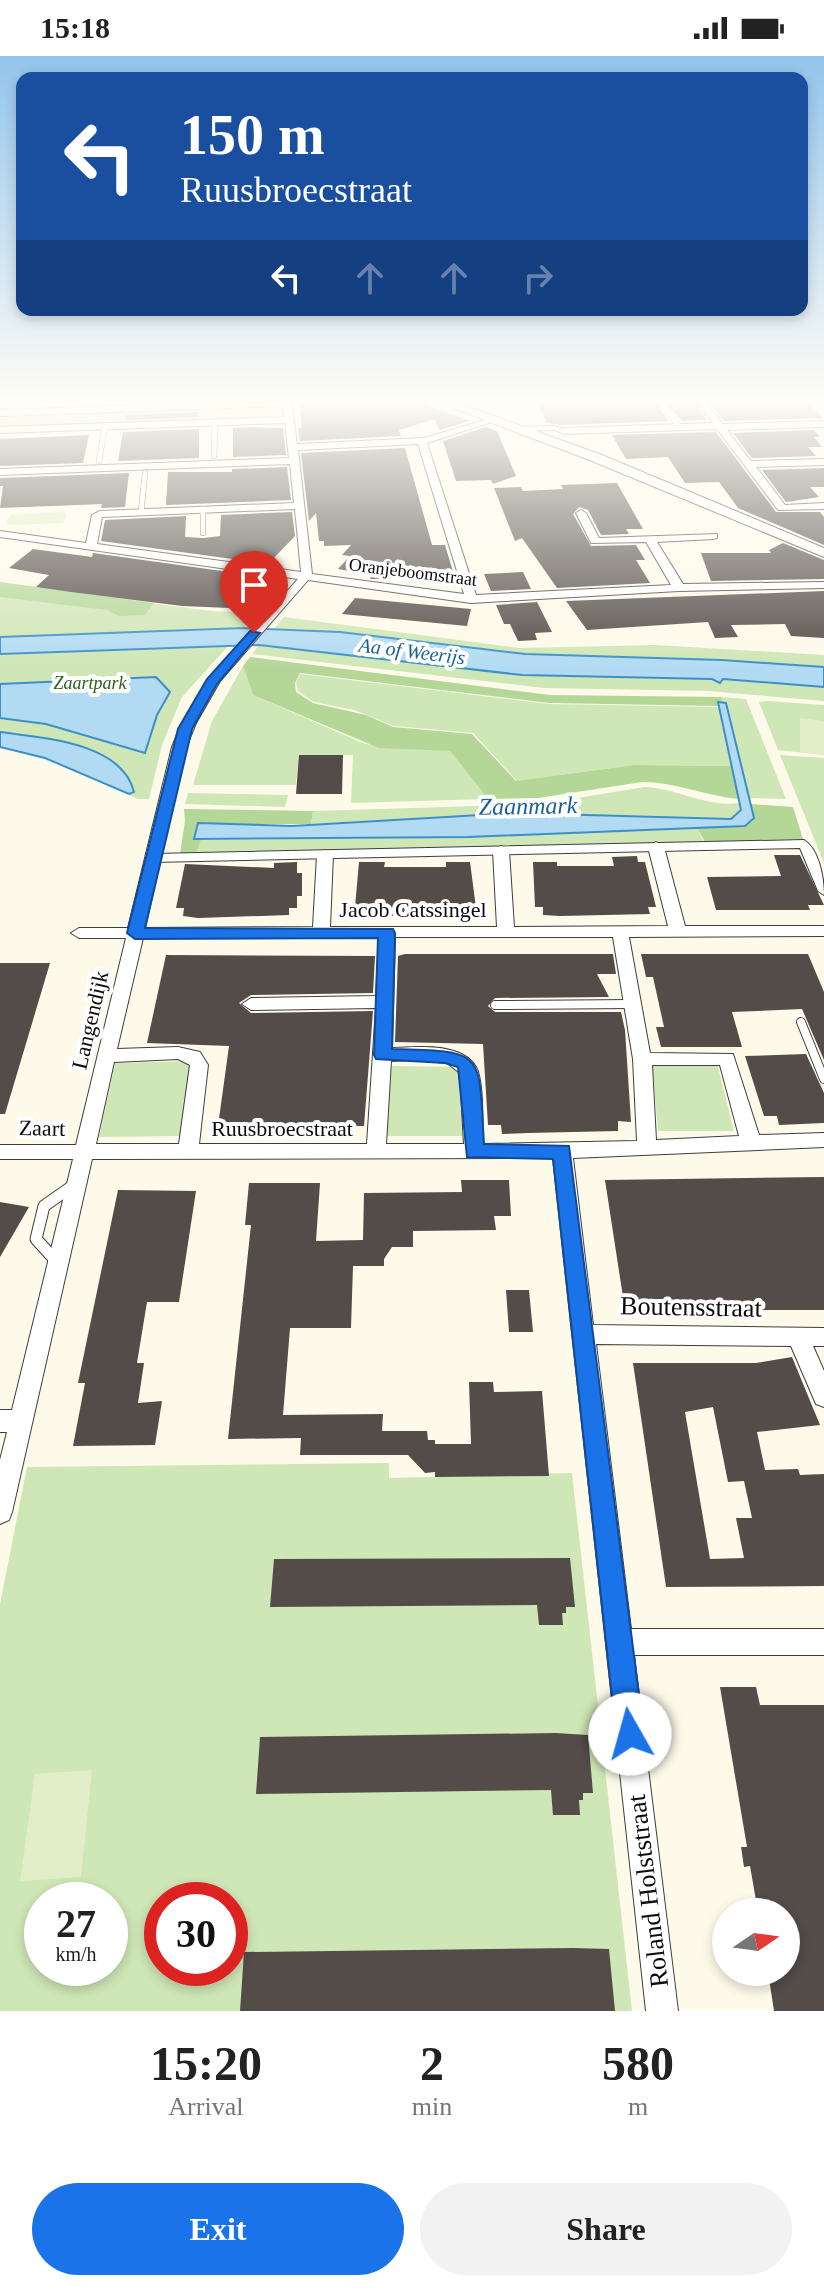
<!DOCTYPE html>
<style>
:root{--surface:#fff;--page:#f2f2f2;--text:#222;--muted:#767676;--accent:#1a73e8}
body{margin:0;font-family:"Times New Roman",serif;background:var(--page);color:var(--text);height:100vh;display:flex;flex-direction:column;font-size:30px;white-space:nowrap}
*{box-sizing:border-box;margin:0}
p{font-size:26px;color:var(--muted)}
.icon{flex:none;width:44px;height:44px;fill:none;stroke:currentColor;stroke-width:2;stroke-linecap:round;stroke-linejoin:round}
.map{position:relative;height:1955px;overflow:hidden}
.side{display:flex;flex-direction:column;background:var(--surface);flex:1}
.side>*{flex:none}
.top-card{position:absolute;left:16px;top:16px;width:792px;height:244px;border-radius:16px;box-shadow:0 4px 12px #0003;background:#1a4fa0;color:#fff;overflow:hidden}
.needle{width:52px;rotate:77deg}
.tools{position:absolute;left:712px;top:1842px;display:grid;gap:16px}
.tools a{display:grid;place-items:center;width:88px;height:88px;border-radius:50%;background:var(--surface);box-shadow:0 4px 12px #0003;font-size:40px}
.speed{position:absolute;left:24px;top:1826px;display:flex;gap:16px;font-size:40px;font-weight:700;text-align:center}
.speed>*{display:grid;place-content:center;width:104px;height:104px;border-radius:50%;background:var(--surface);box-shadow:0 4px 12px #0003;line-height:1}
.speed small{font-size:20px;font-weight:400}
.speed .limit{border:12px solid #d22;background:#fff;color:#111}
.pin{position:absolute;display:grid;place-items:center;width:68px;height:68px;color:#fff;margin:-82px -34px;border-radius:50% 50% 50% 0;rotate:-45deg;box-shadow:0 0 8px #0007}
.pin .icon{rotate:45deg}
.me{position:absolute;width:88px;margin:-44px;rotate:353deg;stroke-linejoin:round;filter:drop-shadow(0 0 6px #0008)}
.turn{display:flex;align-items:center;gap:28px;height:168px;padding:0 32px;font-size:36px}
.turn .icon{width:104px;height:104px;stroke-width:2.5}
.turn b{display:block;font-size:56px;line-height:68px}
.lanes{display:flex;align-items:center;height:76px;padding:0 32px;background:#0003;justify-content:center;gap:40px;direction:ltr}
.lanes .off{opacity:.35}
.eta{display:flex;justify-content:space-evenly;align-items:center;height:136px;text-align:center}
.eta b{font-size:48px;font-weight:700;line-height:56px}
.button{display:flex;gap:16px;margin-top:auto;padding:16px 32px}
.button a{flex:1;height:92px;border-radius:48px;background:var(--accent);color:#fff;font-size:32px;font-weight:700;line-height:92px;text-align:center}
.button a+a{background:var(--page);color:var(--text)}
.status{display:flex;justify-content:space-between;align-items:center;height:56px;padding:0 40px;background:var(--surface);direction:ltr}
.status svg{height:22px;fill:currentColor}
.map>svg:first-child{display:block}
.green{fill:#cfe6b6;fill-rule:evenodd}
.forest{fill:#b4d697}
.pitch{fill:#e1eec8}
.water{fill:#b2dbf3;stroke:#3c90c6;stroke-width:2}
.building{fill:#534c48;fill-rule:evenodd}
.lines{fill:none;stroke-linecap:round;stroke-linejoin:round}
.service-far2-casing{stroke:#3e3e3e;stroke-width:6}
.service-far1-casing{stroke:#3e3e3e;stroke-width:10}
.service-casing{stroke:#3e3e3e;stroke-width:13}
.pedestrian-casing{stroke:#3e3e3e;stroke-width:2}
.minor-casing{stroke:#3e3e3e;stroke-width:2}
.tertiary-casing{stroke:#3e3e3e;stroke-width:2}
.service-far2{stroke:#fff;stroke-width:5}
.service-far1{stroke:#fff;stroke-width:8}
.service{stroke:#fff;stroke-width:11}
.pedestrian{fill:#fff;fill-rule:evenodd}
.minor{fill:#fff;fill-rule:evenodd}
.tertiary{fill:#fff;fill-rule:evenodd}
.route{fill:#1a73e8;stroke:#114b97;stroke-width:2}
.labels{text-anchor:middle;dominant-baseline:central;stroke-width:8;stroke-linejoin:round;paint-order:stroke}
.far-street-label{font-size:18px;fill:#0b0b0b;stroke:#fff}
.far-park-label{font-size:18px;font-style:italic;fill:#2d5f1f;stroke:#fff}
.far-water-label{font-size:20px;font-style:italic;fill:#1b6196;stroke:#fff}
.street-label{font-size:22px;fill:#0b0b0b;stroke:#fff}
.water-label{font-size:24px;font-style:italic;fill:#1b6196;stroke:#fff}
.near-street-label{font-size:26px;fill:#0b0b0b;stroke:#fff}
</style>
<div class="status"><b>15:18</b><svg viewBox="0 0 49 12"><path d="M0 12V9h3v3zM5 12V6h3v6zM10 12V3h3v9zM15 12V0h3v12zM26 1h20v11H26zM47 4h2v5h-2z"/></svg></div>
<div class="map">
<svg width="824" height="1955" viewBox="0 0 824 1955">
<rect width="100%" height="100%" fill="#fefaea"/>
<!-- green -->
<path class="green" d="M 280,349 L 285,351 L 283,361 L 0,373 L 0,358 Z
M 0,528 L 212,555 L 258,557 L 182,641 L 162,689 L 149,743 L 138,743 L 45,702 L 0,691 Z
M 284,561 L 520,592 L 655,589 L 824,599 L 824,611 L 722,604 L 525,598 L 340,576 L 273,574 Z
M 259,589 L 522,619 L 712,623 L 720,627 L 723,624 L 824,631 L 824,645 L 708,635 L 544,632 L 252,598 Z
M 243,610 L 253,639 L 365,688 L 450,695 L 488,743 L 351,747 L 353,699 L 299,699 L 296,729 L 193,729 L 212,665 Z
M 300,618 L 549,648 L 720,651 L 732,710 L 634,709 L 517,725 L 473,677 L 394,670 L 354,654 L 314,646 L 298,635 L 296,627 Z
M 721,641 L 746,643 L 786,743 L 749,742 L 727,647 L 723,647 Z
M 767,645 L 824,649 L 824,699 L 778,694 L 759,646 Z
M 780,699 L 824,702 L 824,807 Z
M 645,731 C 677,732 707,752 739,747 L 741,755 L 737,761 L 725,764 L 514,757 L 311,768 L 313,755 L 540,748 Z
M 188,737 L 288,739 L 285,751 L 185,748 Z
M 697,772 L 704,786 L 196,798 L 201,784 L 468,781 Z
M 199,1005 L 187,1080 L 99,1081 L 115,1007 Z
M 717,1007 L 734,1075 L 658,1075 L 652,1008 Z
M 392,1010 L 461,1011 L 464,1080 L 385,1080 Z
M 389,1407 L 389,1422 L 572,1417 L 632,1955 L 0,1955 L 0,1548 L 27,1411 ZM 42,1844 L 110,1844 L 110,1912 L 42,1912 ZM 162,1844 L 230,1844 L 230,1912 L 162,1912 Z"/>
<!-- forest -->
<path class="forest" d="M 0,526 L 154,547 L 145,559 L 119,560 L 107,554 L 0,541 Z
M 250,601 L 550,639 L 721,641 L 723,647 L 719,647 L 719,650 L 549,647 L 300,617 L 295,627 L 296,636 L 313,647 L 366,659 L 393,671 L 472,678 L 516,725 L 634,709 L 732,710 L 739,743 C 706,740 675,726 642,726 L 538,742 L 488,743 L 450,695 L 379,692 L 253,639 L 243,610 Z
M 750,748 L 793,751 L 803,783 L 705,786 L 697,772 L 745,770 L 754,762 Z
M 184,753 L 313,755 L 311,768 L 226,768 L 195,783 L 201,784 L 196,798 L 180,798 L 185,765 Z"/>
<!-- pitch -->
<path class="pitch" d="M 65,456 L 67,459 L 63,467 L 8,469 L 6,465 L 11,459 Z
M 800,662 L 824,665 L 824,699 L 800,696 Z
M 92,1714 L 81,1821 L 20,1825 L 35,1718 Z"/>
<!-- water -->
<path class="water" d="M 244,572 L 340,576 L 525,598 L 722,604 L 824,611 L 824,631 L 723,623 L 720,627 L 712,623 L 522,619 L 259,589 L 0,598 L 0,581 Z
M 156,621 L 170,636 L 157,659 L 145,697 L 46,668 L 0,662 L 0,628 Z
M 718,646 L 726,647 L 754,762 L 745,770 L 468,781 L 194,783 L 198,767 L 292,770 L 514,757 L 731,763 L 741,754 Z
M 0,676 C 42,682 122,686 134,736 L 129,738 L 45,702 L 0,691 Z"/>
<!-- building -->
<path class="building" d="M 299,342 L 408,342 L 470,365 L 439,374 L 435,363 L 399,374 L 401,380 L 300,385 L 298,372 L 302,372 Z
M 605,342 L 685,342 L 693,345 L 707,364 L 682,365 L 665,346 L 660,352 L 668,365 L 561,369 L 547,367 L 536,344 Z
M 804,342 L 823,362 L 724,365 L 710,347 Z
M 199,356 L 199,361 L 126,364 L 126,359 Z
M 249,371 L 283,372 L 286,399 L 233,401 L 233,372 Z
M 486,371 L 497,375 L 516,420 L 493,428 L 491,424 L 456,425 L 443,385 Z
M 199,373 L 199,402 L 118,405 L 123,376 Z
M 814,374 L 820,381 L 814,381 L 822,391 L 808,391 L 816,400 L 752,402 L 733,377 Z
M 716,376 L 776,456 L 820,456 L 824,461 L 824,489 L 738,452 L 719,426 L 685,427 L 668,401 L 626,403 L 612,379 Z
M 89,379 L 83,407 L 0,410 L 0,383 Z
M 405,392 L 432,489 L 445,489 L 454,519 L 373,523 L 370,523 L 372,519 L 338,513 L 350,500 L 342,499 L 351,489 L 324,490 L 324,485 L 319,485 L 316,457 L 309,465 L 301,397 Z
M 287,411 L 291,444 L 166,449 L 168,416 L 232,416 L 232,413 Z
M 824,412 L 824,431 L 810,431 L 819,441 L 786,446 L 762,414 Z
M 129,417 L 125,451 L 101,452 L 102,448 L 0,452 L 3,430 L 0,430 L 0,422 Z
M 617,427 L 643,473 L 626,473 L 629,478 L 601,479 L 588,454 L 579,451 L 573,458 L 591,490 L 636,489 L 645,504 L 636,504 L 650,527 L 557,532 L 522,482 L 515,485 L 494,432 L 521,431 L 523,435 L 563,433 L 561,429 Z
M 292,456 L 295,480 L 268,508 L 101,485 L 105,464 L 186,460 L 185,481 L 204,482 L 220,480 L 221,459 Z
M 783,487 L 824,504 L 824,523 L 711,525 L 701,497 L 771,497 L 769,494 Z
M 33,493 L 92,501 L 93,497 L 257,520 L 253,525 L 272,527 L 256,545 L 235,545 L 229,552 L 182,550 L 71,536 L 36,531 L 49,519 L 9,512 Z
M 523,516 L 531,533 L 491,535 L 484,518 Z
M 824,535 L 824,582 L 791,580 L 785,568 L 731,569 L 738,581 L 715,582 L 708,566 L 587,574 L 566,545 Z
M 355,542 L 471,553 L 467,570 L 342,558 Z
M 537,546 L 552,576 L 535,577 L 537,584 L 518,585 L 510,568 L 504,568 L 496,549 Z
M 299,699 L 343,699 L 342,738 L 296,738 Z
M 774,799 L 800,799 L 824,849 L 808,849 L 810,854 L 716,854 L 707,821 L 781,820 Z
M 637,800 L 638,806 L 645,806 L 656,851 L 648,851 L 650,858 L 560,860 L 543,859 L 543,851 L 535,851 L 533,806 L 557,806 L 557,810 L 614,810 L 612,801 Z
M 297,806 L 297,817 L 302,817 L 302,840 L 297,840 L 297,852 L 289,852 L 289,859 L 198,862 L 183,860 L 184,852 L 176,852 L 185,808 L 274,812 L 274,807 Z
M 359,806 L 385,806 L 384,811 L 446,811 L 446,806 L 470,806 L 476,852 L 468,852 L 468,859 L 452,861 L 362,859 L 362,851 L 355,851 Z
M 405,898 L 613,898 L 616,918 L 597,918 L 609,941 L 495,942 L 488,950 L 495,956 L 621,956 L 625,974 L 631,1066 L 618,1065 L 618,1075 L 528,1077 L 502,1078 L 501,1069 L 488,1069 L 483,988 L 395,986 L 398,900 Z
M 641,898 L 808,898 L 824,936 L 824,1004 L 802,953 L 732,956 L 742,991 L 661,991 L 656,971 L 664,971 L 653,921 L 646,921 Z
M 166,899 L 375,900 L 373,937 L 251,939 L 239,947 L 251,957 L 373,955 L 364,1070 L 349,1070 L 349,1079 L 230,1079 L 231,1070 L 218,1070 L 229,990 L 147,987 Z
M 0,907 L 50,907 L 5,1058 L 0,1058 Z
M 806,998 L 824,1037 L 824,1067 L 779,1069 L 777,1060 L 764,1060 L 745,1000 Z
M 824,1121 L 824,1254 L 625,1254 L 605,1124 Z
M 461,1124 L 509,1124 L 511,1160 L 494,1160 L 496,1174 L 413,1175 L 413,1191 L 392,1191 L 384,1203 L 384,1210 L 353,1210 L 351,1272 L 290,1272 L 283,1359 L 383,1358 L 382,1375 L 427,1375 L 428,1384 L 435,1384 L 435,1388 L 471,1388 L 469,1326 L 493,1326 L 494,1336 L 542,1335 L 549,1420 L 435,1421 L 435,1416 L 425,1417 L 408,1399 L 300,1399 L 301,1382 L 228,1383 L 251,1169 L 245,1169 L 249,1127 L 320,1127 L 316,1185 L 363,1184 L 364,1137 L 462,1136 Z
M 118,1134 L 196,1135 L 179,1246 L 147,1246 L 137,1307 L 144,1307 L 138,1347 L 162,1345 L 155,1389 L 73,1390 L 85,1327 L 78,1327 Z
M 0,1146 L 29,1151 L 0,1201 Z
M 506,1234 L 529,1234 L 533,1276 L 509,1276 Z
M 792,1301 L 820,1369 L 757,1376 L 765,1414 L 798,1413 L 800,1419 L 824,1418 L 824,1530 L 666,1531 L 633,1307 L 756,1307 ZM 713,1351 L 728,1426 L 744,1425 L 752,1462 L 736,1462 L 744,1502 L 710,1503 L 685,1356 Z
M 570,1502 L 575,1551 L 566,1551 L 566,1557 L 562,1557 L 563,1569 L 539,1569 L 537,1549 L 270,1551 L 274,1503 Z
M 720,1631 L 756,1631 L 760,1649 L 824,1649 L 824,1955 L 774,1955 L 768,1916 L 786,1916 L 786,1856 L 758,1856 L 750,1810 L 744,1811 L 741,1791 L 747,1791 Z
M 556,1677 L 588,1679 L 593,1737 L 583,1737 L 583,1744 L 579,1744 L 580,1759 L 553,1759 L 551,1734 L 256,1738 L 260,1681 Z
M 573,1892 L 609,1893 L 615,1955 L 240,1955 L 244,1896 Z"/>
<g class="lines">
<defs>
<path id="service-far2" d="M 665,351 L 679,371
M 214,400 L 215,366
M 99,405 L 105,370
M 203,453 L 203,477
M 141,456 L 145,417"/>
<path id="service-far1" d="M 495,949 L 633,948
M 801,966 L 824,1023"/>
<path id="service" d="M 57,1206 L 36,1183 L 44,1150 L 74,1129"/>
<path id="pedestrian" d="M 555,370 L 567,375 L 563,377 L 554,374 L 519,375 L 515,373 L 519,371 Z
M 804,784 C 819,793 824,822 824,839 L 818,835 L 800,792 L 153,806 L 147,802 L 153,798 Z"/>
<path id="minor" d="M 0,342 L 11,342 L 0,347 Z
M 283,342 L 291,342 L 297,388 L 424,382 L 495,361 L 495,365 L 427,387 L 476,539 L 671,529 L 646,486 L 591,487 L 576,457 L 581,454 L 586,457 L 599,482 L 717,478 L 717,482 L 713,483 L 657,486 L 683,528 L 824,526 L 824,532 L 679,535 L 471,547 L 308,524 L 220,625 L 196,667 L 186,691 L 145,872 L 313,871 L 317,799 L 325,794 L 333,799 L 330,871 L 497,871 L 493,795 L 501,790 L 509,795 L 514,871 L 668,870 L 648,791 L 656,786 L 664,791 L 685,870 L 824,870 L 824,880 L 629,881 L 650,997 L 733,998 L 759,1079 L 824,1077 L 824,1091 L 573,1102 L 593,1269 L 824,1272 L 824,1290 L 813,1290 L 824,1315 L 824,1351 L 816,1348 L 791,1290 L 596,1288 L 631,1573 L 824,1573 L 824,1599 L 634,1599 L 678,1955 L 646,1955 L 553,1102 L 92,1103 L 12,1456 L 9,1464 L 0,1468 L 0,1404 L 7,1376 L 0,1376 L 0,1354 L 12,1354 L 73,1103 L 0,1103 L 0,1089 L 76,1089 L 126,882 L 79,882 L 71,877 L 79,872 L 128,872 L 172,691 L 182,667 L 211,620 L 298,523 L 0,481 L 0,475 L 86,487 L 92,459 L 100,455 L 294,447 L 290,408 L 0,419 L 0,413 L 289,402 L 285,367 L 0,377 L 0,371 L 285,361 L 283,350 L 0,360 L 0,354 L 283,344 ZM 418,388 L 464,538 L 312,518 L 298,394 ZM 295,453 L 301,516 L 97,488 L 102,461 ZM 379,881 L 376,940 L 251,942 L 242,948 L 251,954 L 376,952 L 367,1088 L 199,1088 L 208,1009 L 200,996 L 178,991 L 117,993 L 143,882 ZM 395,881 L 613,881 L 633,1003 L 637,1085 L 483,1088 C 482,1070 484,1025 476,1011 C 461,986 417,991 392,992 ZM 178,1003 L 190,1009 L 179,1088 L 96,1088 L 114,1006 ZM 417,1004 L 447,1007 L 460,1017 L 464,1088 L 386,1088 L 391,1005 ZM 652,1009 L 720,1009 L 739,1080 L 656,1084 Z
M 694,342 L 723,342 L 705,345 L 723,368 L 824,365 L 824,371 L 727,374 L 751,405 L 824,403 L 824,409 L 756,411 L 785,449 L 824,447 L 824,453 L 778,454 L 717,373 L 563,378 L 558,375 L 563,372 L 713,367 Z"/>
<path id="tertiary" d="M 427,342 L 444,342 L 602,399 L 824,492 L 824,501 L 592,405 Z"/>
</defs>
<!-- service-far2 casing -->
<use href="#service-far2" class="service-far2-casing"/>
<!-- service-far1 casing -->
<use href="#service-far1" class="service-far1-casing"/>
<!-- service casing -->
<use href="#service" class="service-casing"/>
<!-- pedestrian casing -->
<use href="#pedestrian" class="pedestrian-casing"/>
<!-- minor casing -->
<use href="#minor" class="minor-casing"/>
<!-- tertiary casing -->
<use href="#tertiary" class="tertiary-casing"/>
<!-- service-far2 -->
<use href="#service-far2" class="service-far2"/>
<!-- service-far1 -->
<use href="#service-far1" class="service-far1"/>
<!-- service -->
<use href="#service" class="service"/>
<!-- pedestrian -->
<use href="#pedestrian" class="pedestrian"/>
<!-- minor -->
<use href="#minor" class="minor"/>
<!-- tertiary -->
<use href="#tertiary" class="tertiary"/>
</g>
<!-- sky -->
<linearGradient id="sky" x2="0" y2="1"><stop stop-color="#92c4ec"/><stop offset="0.56" stop-color="#fffdf6"/><stop offset="1" stop-color="#fffdf6" stop-opacity="0"/></linearGradient>
<rect width="824" height="616" fill="url(#sky)"/>
<!-- route -->
<path class="route" d="M 250,575 L 260,577 L 217,628 L 192,673 L 145,872 L 393,873 L 395,877 L 392,993 C 489,995 478,997 484,1088 L 569,1090 L 644,1678 L 640,1688 L 630,1692 L 620,1688 L 616,1678 L 553,1103 L 467,1101 L 458,1011 L 445,1007 L 376,1003 L 374,999 L 378,882 L 135,883 L 127,877 L 178,673 L 207,623 Z"/>
<g class="labels">
<!-- far-street labels -->
<g class="far-street-label">
<text transform="translate(413 516) rotate(7)">Oranjeboomstraat</text>
</g>
<!-- far-park labels -->
<g class="far-park-label">
<text x="90" y="627">Zaartpark</text>
</g>
<!-- far-water labels -->
<g class="far-water-label">
<text transform="translate(412 595) rotate(7)">Aa of Weerijs</text>
</g>
<!-- street labels -->
<g class="street-label">
<text x="413" y="853">Jacob Catssingel</text>
<text transform="translate(90 964) rotate(-77)">Langendijk</text>
<text transform="translate(42 1072) rotate(1)">Zaart</text>
<text x="282" y="1072">Ruusbroecstraat</text>
</g>
<!-- water labels -->
<g class="water-label">
<text transform="translate(528 750) rotate(-1)">Zaanmark</text>
</g>
<!-- near-street labels -->
<g class="near-street-label">
<text transform="translate(691 1251) rotate(1)">Boutensstraat</text>
<text transform="translate(648 1835) rotate(-97)">Roland Holststraat</text>
</g>
</g>
</svg>
<div class="tools">
<a><svg class="needle" viewBox="-14 -14 28 28"><path d="M0-13l5 13h-10z" fill="#e53935"/><path d="M0 13l5-13h-10z" fill="#767676"/></svg></a>
</div>
<div class="speed"><div>27<small>km/h</small></div><div class="limit">30</div></div>
<div class="pin" style="left:254px;top:577px;background:#d93025"><svg class="icon" aria-label="arrive" viewBox="0 0 24 24"><path d="M6 21V4h12l-3 4 3 4H6"/></svg></div>
<svg class="me" style="left:630px;top:1678px" viewBox="-20 -20 40 40"><circle r="19" fill="#fff"/><path d="M0-13L10 11 0 6-10 11z" fill="#1a73e8"/></svg>
<div class="top-card">
<div class="turn"><svg class="icon" aria-label="left" viewBox="0 0 24 24"><path d="M17 20v-9H6M10 6l-5 5 5 5"/></svg><div><b>150 m</b>Ruusbroecstraat</div></div>
<div class="lanes"><svg class="icon" aria-label="left" viewBox="0 0 24 24"><path d="M17 20v-9H6M10 6l-5 5 5 5"/></svg><svg class="icon off" aria-label="ahead" viewBox="0 0 24 24"><path d="M12 20V5M6 11l6-6 6 6"/></svg><svg class="icon off" aria-label="ahead" viewBox="0 0 24 24"><path d="M12 20V5M6 11l6-6 6 6"/></svg><svg class="icon off" aria-label="right" viewBox="0 0 24 24"><path d="M7 20v-9h11M14 6l5 5-5 5"/></svg></div>
</div>
</div>
<section class="side">
<div class="eta">
<div><b>15:20</b><p>Arrival</p></div>
<div><b>2</b><p>min</p></div>
<div><b>580</b><p>m</p></div>
</div>
<div class="button"><a>Exit</a><a>Share</a></div>
</section>
